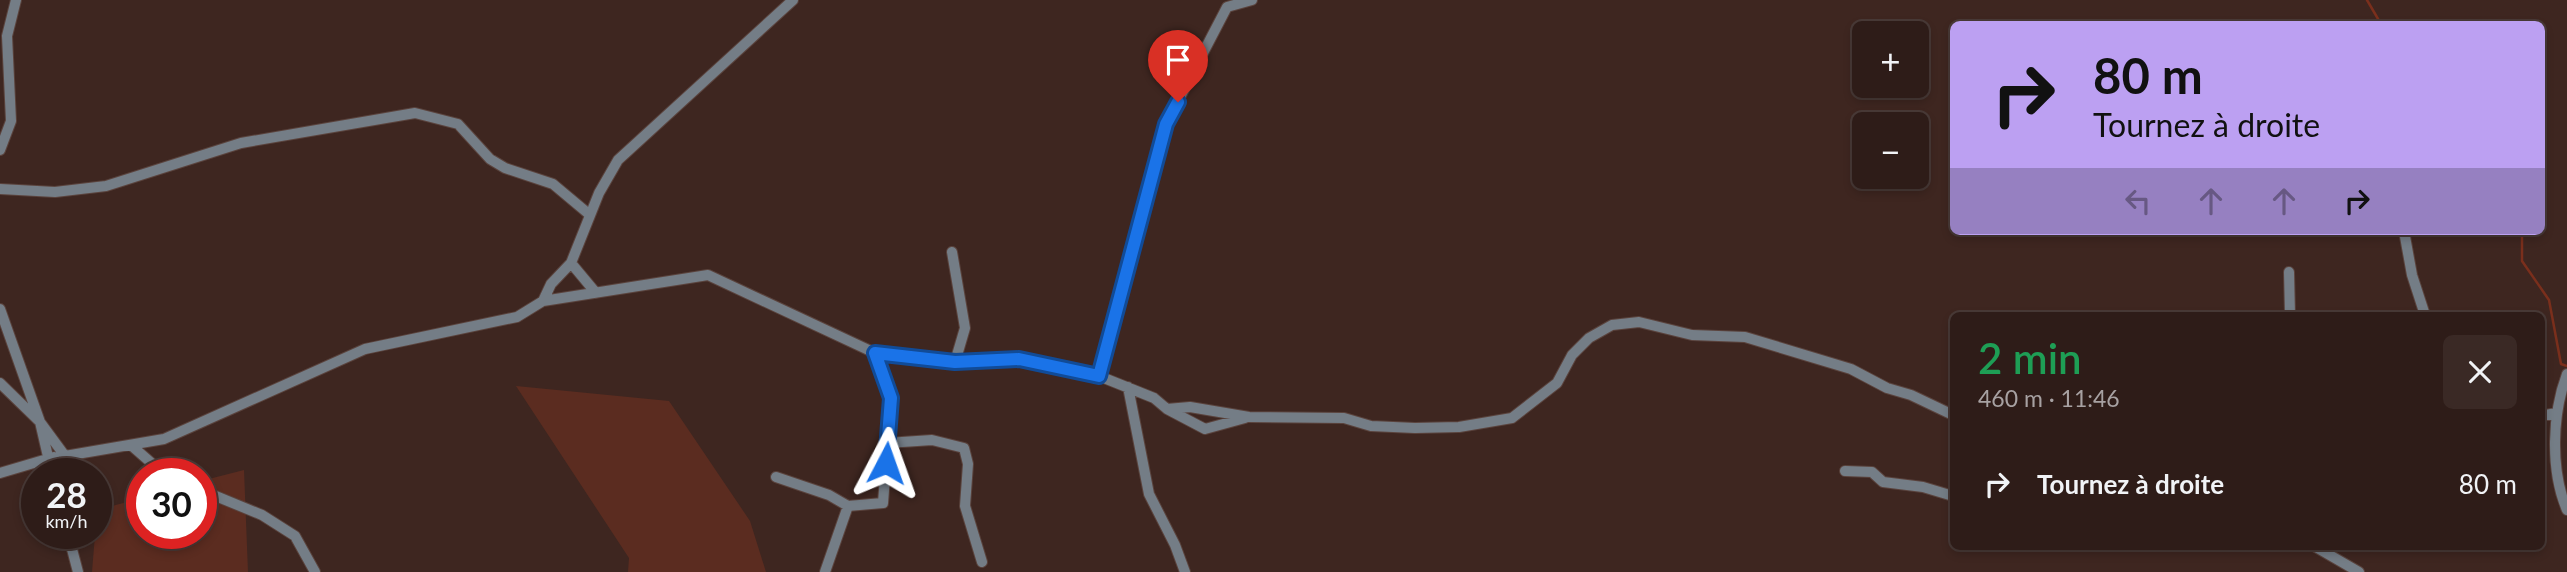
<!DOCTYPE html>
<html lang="fr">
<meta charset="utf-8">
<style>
:root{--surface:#2e1c18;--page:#3a2925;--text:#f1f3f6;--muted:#a7a1a2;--line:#493a37}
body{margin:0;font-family:Lato,sans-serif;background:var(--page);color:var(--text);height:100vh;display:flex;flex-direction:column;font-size:26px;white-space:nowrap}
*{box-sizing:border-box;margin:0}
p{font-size:23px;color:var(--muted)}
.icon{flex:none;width:38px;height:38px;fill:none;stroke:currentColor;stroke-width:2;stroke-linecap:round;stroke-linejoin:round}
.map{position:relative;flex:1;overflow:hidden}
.details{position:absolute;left:1950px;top:312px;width:595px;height:238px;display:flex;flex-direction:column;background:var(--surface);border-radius:10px;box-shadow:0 4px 10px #0003,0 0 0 2px var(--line)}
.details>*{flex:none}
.top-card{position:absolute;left:1950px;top:21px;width:595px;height:214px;border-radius:10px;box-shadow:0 4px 10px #0003,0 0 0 2px var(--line);background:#bca0f2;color:#111;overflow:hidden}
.tools{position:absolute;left:1852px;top:21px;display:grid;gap:14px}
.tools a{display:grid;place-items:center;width:77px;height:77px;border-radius:10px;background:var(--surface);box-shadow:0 4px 10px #0003,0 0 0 2px var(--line);font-size:35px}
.speed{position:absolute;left:21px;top:458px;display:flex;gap:14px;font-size:35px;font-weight:700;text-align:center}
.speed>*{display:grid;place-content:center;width:91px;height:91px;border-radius:50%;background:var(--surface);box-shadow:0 4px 10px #0003,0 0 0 2px var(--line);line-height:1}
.speed small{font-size:18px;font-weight:400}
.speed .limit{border:10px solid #d22;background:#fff;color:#111}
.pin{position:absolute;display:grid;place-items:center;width:60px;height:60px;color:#fff;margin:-72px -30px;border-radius:50% 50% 50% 0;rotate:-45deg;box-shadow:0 0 7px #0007}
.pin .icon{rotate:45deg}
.me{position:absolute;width:77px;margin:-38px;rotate:4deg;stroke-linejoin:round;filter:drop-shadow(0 0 5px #0008)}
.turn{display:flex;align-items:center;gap:24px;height:147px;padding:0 28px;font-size:32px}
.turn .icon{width:91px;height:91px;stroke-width:2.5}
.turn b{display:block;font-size:49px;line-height:60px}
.lanes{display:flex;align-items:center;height:66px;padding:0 28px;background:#0003;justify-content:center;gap:35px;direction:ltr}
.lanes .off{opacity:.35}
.round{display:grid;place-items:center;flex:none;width:74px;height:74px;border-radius:10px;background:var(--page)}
.head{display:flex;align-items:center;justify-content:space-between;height:119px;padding:0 28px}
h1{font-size:42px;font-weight:600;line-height:52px;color:#1e9e55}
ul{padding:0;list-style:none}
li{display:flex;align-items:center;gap:21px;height:105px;padding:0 28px}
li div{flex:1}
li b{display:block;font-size:26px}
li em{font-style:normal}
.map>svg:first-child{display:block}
.green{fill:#5b2c20}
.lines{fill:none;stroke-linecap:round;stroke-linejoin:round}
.stream{stroke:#7a2f1c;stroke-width:2.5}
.street-casing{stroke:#5a433d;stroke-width:12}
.street{stroke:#747d86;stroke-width:10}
.route-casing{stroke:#114b97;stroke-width:18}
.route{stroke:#1a73e8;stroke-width:12}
</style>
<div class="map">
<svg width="2567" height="572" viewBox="0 0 2567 572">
<rect width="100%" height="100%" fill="#3e2620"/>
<!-- green -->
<path class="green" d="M 516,386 L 669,401 L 750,521 L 766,572 L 628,572 L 629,558 Z
M 244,470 L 248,572 L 92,572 L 97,510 L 142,498 L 142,534 L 201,534 L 201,481 Z"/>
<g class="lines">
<!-- stream -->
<path class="stream" d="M 2367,0 L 2381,24
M 2522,231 L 2522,261 L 2549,300 L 2561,364 L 2567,366"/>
<defs>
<path id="street" d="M 0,150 L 11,121 L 7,36 L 16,0
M 0,189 L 55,192 L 106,186 L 241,143 L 415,113 L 458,124 L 490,159 L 505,168 L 553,184 L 590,215
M 2404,231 L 2412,275 L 2425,315
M 952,252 L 965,328 L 955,362
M 571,263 L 596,293
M 2289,272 L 2290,315
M 543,301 L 708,275 L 875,353 L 955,362 L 1019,359 L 1099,376 L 1154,398 L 1167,409 L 1190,407 L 1249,417 L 1344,418 L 1371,426 L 1415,428 L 1459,427 L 1512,418 L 1557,383 L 1572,355 L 1589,338 L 1612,325 L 1639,322 L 1692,335 L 1745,337 L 1851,369 L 1887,388 L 1911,395 L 1953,415
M 0,309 L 40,422 L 52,474
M 2567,374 C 2552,414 2550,470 2567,510
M 1099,376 L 1166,124 L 1227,7 L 1252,0
M 0,383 L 40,422 L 65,456 L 164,439 L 365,349 L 517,317 L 543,301 L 551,284 L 571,263 L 599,193 L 618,160 L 793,0
M 1128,387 L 1149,494 L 1175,545 L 1185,572
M 1167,409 L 1205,429 L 1245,418
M 2541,416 L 2556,413
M 887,443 L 932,440 L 964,448 L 968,464 L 965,506 L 982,562
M 132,446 L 164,474
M 1845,471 L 1872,472 L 1883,482 L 1923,487 L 1953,496
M 0,473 L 54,457
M 776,477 L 829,495 L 848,506 L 883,503 L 891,398 L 875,353
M 201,490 L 262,515 L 295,536 L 315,572
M 68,534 L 78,572
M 2314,546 L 2359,572
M 825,572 L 848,506"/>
</defs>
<!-- street casing -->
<use href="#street" class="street-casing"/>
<!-- street -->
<use href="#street" class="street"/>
</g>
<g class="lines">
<defs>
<path id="route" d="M 886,463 L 891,398 L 875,353 L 955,362 L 1019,359 L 1099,376 L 1166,124 L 1178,102"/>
</defs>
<!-- route casing -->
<use href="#route" class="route-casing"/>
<!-- route -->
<use href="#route" class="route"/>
</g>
</svg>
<div class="tools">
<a>+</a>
<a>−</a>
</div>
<div class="speed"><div>28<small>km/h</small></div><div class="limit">30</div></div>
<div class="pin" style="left:1178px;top:102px;background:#d93025"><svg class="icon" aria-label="arrive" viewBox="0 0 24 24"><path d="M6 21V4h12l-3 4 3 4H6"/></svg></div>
<svg class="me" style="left:886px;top:463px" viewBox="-20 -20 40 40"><path d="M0-17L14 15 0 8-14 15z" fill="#1a73e8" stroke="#fff" stroke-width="4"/></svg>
<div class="top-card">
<div class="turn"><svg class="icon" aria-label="right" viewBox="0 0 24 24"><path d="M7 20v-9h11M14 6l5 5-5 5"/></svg><div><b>80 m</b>Tournez à droite</div></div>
<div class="lanes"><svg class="icon off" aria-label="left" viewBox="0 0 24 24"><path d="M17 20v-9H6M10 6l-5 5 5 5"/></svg><svg class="icon off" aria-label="ahead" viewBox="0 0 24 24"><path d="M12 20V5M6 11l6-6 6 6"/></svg><svg class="icon off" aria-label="ahead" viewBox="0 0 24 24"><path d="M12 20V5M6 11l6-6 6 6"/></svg><svg class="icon" aria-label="right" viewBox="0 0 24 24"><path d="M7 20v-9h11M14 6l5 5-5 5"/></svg></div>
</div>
<section class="details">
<div class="head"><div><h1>2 min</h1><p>460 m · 11:46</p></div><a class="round"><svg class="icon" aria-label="close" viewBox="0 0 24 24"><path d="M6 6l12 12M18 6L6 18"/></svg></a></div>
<ul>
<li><svg class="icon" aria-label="right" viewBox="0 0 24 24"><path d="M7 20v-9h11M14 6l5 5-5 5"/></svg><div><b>Tournez à droite</b></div><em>80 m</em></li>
</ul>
</section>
</div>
